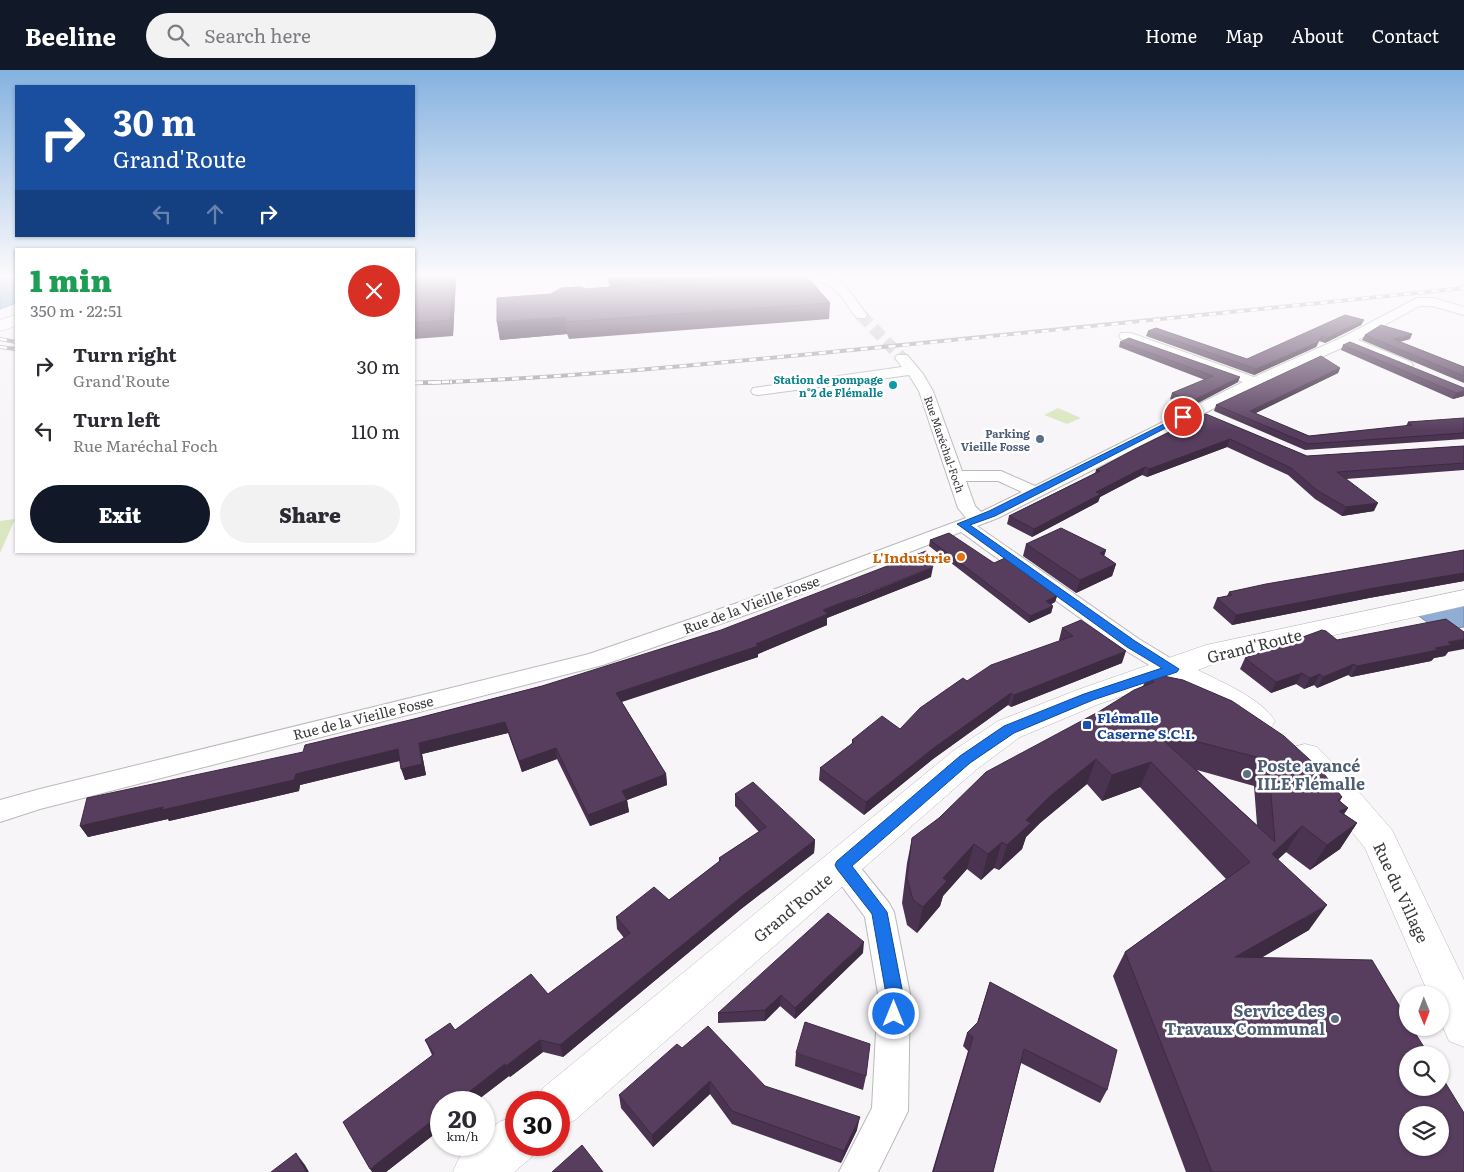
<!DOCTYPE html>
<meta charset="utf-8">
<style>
:root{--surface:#fff;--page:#f2f2f3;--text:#2b2b33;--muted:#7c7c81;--accent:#111827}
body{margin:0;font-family:Literata,serif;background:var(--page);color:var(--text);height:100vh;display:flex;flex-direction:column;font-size:19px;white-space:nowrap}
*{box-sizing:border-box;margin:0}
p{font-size:16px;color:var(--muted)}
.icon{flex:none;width:28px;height:28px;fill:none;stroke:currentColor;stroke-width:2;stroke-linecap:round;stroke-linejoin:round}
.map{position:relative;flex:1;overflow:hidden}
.details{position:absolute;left:15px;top:178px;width:400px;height:305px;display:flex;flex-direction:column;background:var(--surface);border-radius:0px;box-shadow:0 1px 4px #0004}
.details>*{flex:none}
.banner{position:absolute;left:15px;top:15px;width:400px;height:152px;border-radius:0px;box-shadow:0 1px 4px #0004;background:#1a4fa0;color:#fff;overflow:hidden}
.needle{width:32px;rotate:179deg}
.tools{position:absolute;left:1399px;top:916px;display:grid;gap:10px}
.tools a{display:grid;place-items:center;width:50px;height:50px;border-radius:50%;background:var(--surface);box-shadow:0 1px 4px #0004;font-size:25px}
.speed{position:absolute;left:430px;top:1021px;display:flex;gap:10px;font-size:25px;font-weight:700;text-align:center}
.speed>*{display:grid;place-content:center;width:65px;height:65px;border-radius:50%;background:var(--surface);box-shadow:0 1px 4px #0004;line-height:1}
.speed small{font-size:12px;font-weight:400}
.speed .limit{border:8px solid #d22;background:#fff;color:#111}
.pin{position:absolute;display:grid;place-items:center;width:42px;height:42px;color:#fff;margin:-21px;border:2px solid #fff;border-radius:50%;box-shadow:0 1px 5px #0007}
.me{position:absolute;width:55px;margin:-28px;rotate:0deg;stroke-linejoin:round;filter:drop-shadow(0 0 4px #0008)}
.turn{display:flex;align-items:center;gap:18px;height:105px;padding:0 15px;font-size:22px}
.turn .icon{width:65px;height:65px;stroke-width:2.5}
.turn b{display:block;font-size:35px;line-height:42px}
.lanes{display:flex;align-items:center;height:48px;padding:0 15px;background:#0003;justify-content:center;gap:25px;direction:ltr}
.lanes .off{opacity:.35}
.round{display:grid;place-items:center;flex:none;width:52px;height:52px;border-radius:26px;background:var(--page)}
.summary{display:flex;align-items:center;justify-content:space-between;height:85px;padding:0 15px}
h1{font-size:30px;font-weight:800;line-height:38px;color:#1e9e55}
.cta{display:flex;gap:10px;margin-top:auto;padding:10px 15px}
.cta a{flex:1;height:58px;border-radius:30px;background:var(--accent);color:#fff;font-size:20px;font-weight:800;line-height:58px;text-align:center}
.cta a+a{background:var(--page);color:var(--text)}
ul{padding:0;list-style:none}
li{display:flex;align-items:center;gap:15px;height:65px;padding:0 15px}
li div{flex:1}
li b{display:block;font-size:19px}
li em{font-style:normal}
header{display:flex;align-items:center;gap:30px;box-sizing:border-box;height:70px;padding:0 25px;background:var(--accent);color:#fff}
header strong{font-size:24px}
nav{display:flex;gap:28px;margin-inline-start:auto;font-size:18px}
.search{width:350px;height:45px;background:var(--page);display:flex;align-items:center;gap:12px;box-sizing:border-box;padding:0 18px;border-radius:28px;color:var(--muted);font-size:19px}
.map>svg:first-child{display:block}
.green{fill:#dae6bf}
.water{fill:#90aed4;stroke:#768ba6}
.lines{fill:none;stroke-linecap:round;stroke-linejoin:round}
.minor-tunnel{stroke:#d2cfd2;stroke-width:12;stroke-dasharray:12 6;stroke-linecap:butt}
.minor-casing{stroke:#bbb9bb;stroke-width:2}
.tertiary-casing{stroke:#bbb9bb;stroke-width:1}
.secondary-casing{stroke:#bbb9bb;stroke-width:1}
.minor{fill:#fff;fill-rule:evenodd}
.tertiary{fill:#fff;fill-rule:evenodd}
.secondary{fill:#fff;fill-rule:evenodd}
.rail-far1-casing{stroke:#a2a0a2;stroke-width:4}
.rail-casing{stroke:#a2a0a2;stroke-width:4.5}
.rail-far1{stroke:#fff;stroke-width:2.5;stroke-dasharray:7;stroke-linecap:butt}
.rail{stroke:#fff;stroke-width:3;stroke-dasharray:9;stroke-linecap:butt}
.wall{fill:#4b3451;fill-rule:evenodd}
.shaded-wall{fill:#3d2b42}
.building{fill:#573d5e;stroke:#3d2b42;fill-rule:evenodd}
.route{fill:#1a73e8;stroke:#114b97}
.culture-dot{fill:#0f9aa8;stroke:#fff;stroke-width:2}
.service-dot{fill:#5c6f8a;stroke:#fff;stroke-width:2}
.food-dot{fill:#e8710a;stroke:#fff;stroke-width:2}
.transit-dot{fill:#1a4fb4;stroke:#fff;stroke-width:2}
.labels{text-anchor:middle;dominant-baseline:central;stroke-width:5;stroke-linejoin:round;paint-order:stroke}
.far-culture-label{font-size:11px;font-weight:bold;fill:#0d838f;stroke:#fff;text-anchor:end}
.far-service-label{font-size:11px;font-weight:bold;fill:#4e5e75;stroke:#fff;text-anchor:end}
.far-street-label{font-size:11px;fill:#3a393b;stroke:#fff}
.food-label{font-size:14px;font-weight:bold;fill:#c56008;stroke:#fff;text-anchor:end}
.street-label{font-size:14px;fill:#3a393b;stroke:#fff}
.transit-label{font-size:14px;font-weight:bold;fill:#164399;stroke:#fff;text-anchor:start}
.near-street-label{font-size:16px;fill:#3a393b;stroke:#fff}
.near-service-label{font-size:16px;font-weight:bold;fill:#4e5e75;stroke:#fff;text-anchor:start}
</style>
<header>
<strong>Beeline</strong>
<div class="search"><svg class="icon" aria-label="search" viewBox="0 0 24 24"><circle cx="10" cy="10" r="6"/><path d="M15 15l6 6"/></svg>Search here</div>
<nav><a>Home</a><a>Map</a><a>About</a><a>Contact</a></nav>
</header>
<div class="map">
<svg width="1464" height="1102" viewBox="0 0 1464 1102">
<rect width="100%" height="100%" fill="#f8f5f8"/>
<!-- green -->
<path class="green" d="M 1058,338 L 1081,348 L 1067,354 L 1044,345 Z
M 15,449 L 0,483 L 0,451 Z"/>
<!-- water -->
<path class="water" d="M 0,207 L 16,207 L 16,233 L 0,239 Z
M 1464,535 L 1464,557 L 1438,560 L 1416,544 Z"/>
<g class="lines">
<!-- minor-tunnel -->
<path class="minor-tunnel" d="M 861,245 L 902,288"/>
<defs>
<path id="minor" d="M 573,207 L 585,207 L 592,226 L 603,225 L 609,229 L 603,233 L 583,233 Z
M 795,207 C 842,207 840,208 867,245 L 865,248 L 857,248 C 847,237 842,222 828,215 C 813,207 783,222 774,213 L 776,211 Z
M 1417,228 L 1433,228 L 1464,237 L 1464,245 L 1432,236 L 1419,236 L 1358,270 L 1411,292 L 1413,295 L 1411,298 L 1401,298 L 1348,275 L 1260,315 L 998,448 L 977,456 L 1139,569 L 1180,594 L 1183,599 L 1180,604 L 1172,607 L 1164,604 L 1123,579 L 961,462 L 757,541 L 603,595 L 40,739 L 0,752 L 0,730 L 40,719 L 589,584 L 743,531 L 966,448 L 958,438 L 919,321 L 909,305 L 758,325 L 753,324 L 751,321 L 753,318 L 902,297 L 895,288 L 897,285 L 907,285 L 923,304 L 933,321 L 962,401 L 1001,401 L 1035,416 L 1243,312 L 1121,269 L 1119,266 L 1121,263 L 1131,263 L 1254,307 L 1343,267 ZM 966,411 L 998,411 L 1022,422 L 981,442 L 975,436 Z
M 842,783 L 852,787 L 889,833 L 894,842 L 910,924 L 908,1041 L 878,1102 L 839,1102 L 872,1038 L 878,924 L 865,847 L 832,803 L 828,795 L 832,787 Z"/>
<path id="tertiary" d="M 1464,520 L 1464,536 L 1223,590 L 1198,600 C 1221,612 1261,628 1275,651 L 1270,659 L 1259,662 L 1248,659 L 1216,635 L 1170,610 L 1099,634 L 1020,667 L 977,699 L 575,1050 L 559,1057 L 559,1032 L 537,1032 L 543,1018 L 953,681 L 998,651 L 1077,620 L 1206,575 Z
M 1305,674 L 1317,677 L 1345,706 L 1392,760 L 1464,910 L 1464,977 L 1449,971 L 1440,950 L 1440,925 L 1429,925 L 1365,778 L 1321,724 L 1293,695 L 1289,686 L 1293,677 Z
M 516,1046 L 516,1075 L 537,1075 L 533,1086 L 514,1102 L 453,1102 C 460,1085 464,1075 484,1075 L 484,1065 L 499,1052 Z"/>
<path id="secondary" d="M 16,245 L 16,256 L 0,261 L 0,250 Z"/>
</defs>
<!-- minor casing -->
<use href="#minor" class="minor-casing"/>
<!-- tertiary casing -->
<use href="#tertiary" class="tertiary-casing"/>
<!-- secondary casing -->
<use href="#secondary" class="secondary-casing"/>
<!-- minor -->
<use href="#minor" class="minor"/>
<!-- tertiary -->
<use href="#tertiary" class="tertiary"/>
<!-- secondary -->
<use href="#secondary" class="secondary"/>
<defs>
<path id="rail-far1" d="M 0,269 L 16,272
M 0,277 L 16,279
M 414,313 C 561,309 707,294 852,280 C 1056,261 1260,239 1464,218"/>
<path id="rail" d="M 414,313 L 452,312"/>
</defs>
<!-- rail-far1 casing -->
<use href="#rail-far1" class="rail-far1-casing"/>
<!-- rail casing -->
<use href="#rail" class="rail-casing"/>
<!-- rail-far1 -->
<use href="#rail-far1" class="rail-far1"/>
<!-- rail -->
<use href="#rail" class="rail"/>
</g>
<!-- wall -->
<path class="wall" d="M 414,207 L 456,207 L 453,266 L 414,269 Z
M 607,207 L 807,207 L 830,233 L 829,249 L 569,269 L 567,264 L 500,270 L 497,252 L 551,224 L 610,217 Z
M 1364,250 L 1361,255 L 1325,273 L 1319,271 L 1316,277 L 1254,305 L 1146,266 L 1148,261 L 1247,289 Z
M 1365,265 L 1410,269 L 1400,272 L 1464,297 L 1464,313 L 1362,270 Z
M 1120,272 L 1238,312 L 1190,337 L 1170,329 L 1172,323 L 1205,310 L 1119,277 Z
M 1343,275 L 1464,318 L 1464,326 L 1453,329 L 1341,280 Z
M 1340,298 L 1338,303 L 1255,343 L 1309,366 L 1406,356 L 1408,352 L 1464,348 L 1464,369 L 1305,380 L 1214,341 L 1216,335 Z
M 1206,344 L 1307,386 L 1464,376 L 1464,400 L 1346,409 L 1374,441 L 1342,446 L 1315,429 L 1288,405 L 1227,377 L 1147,407 L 1142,405 L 1100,427 L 1098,432 L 1032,467 L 1007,454 L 1009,446 L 1095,403 L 1096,400 Z
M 930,470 L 994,493 L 1057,526 L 1055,532 L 1051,534 L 1053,536 L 1051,543 L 1029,553 L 929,476 Z
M 1026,474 L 1106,480 L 1104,486 L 1116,494 L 1112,506 L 1076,523 L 1023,486 Z
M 1464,480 L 1464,511 L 1369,528 L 1232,555 L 1213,538 L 1217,528 L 1227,526 L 1229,522 Z
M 931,507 L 827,548 L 827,555 L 758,584 L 758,587 L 622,632 L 666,704 L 667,715 L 627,730 L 629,742 L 590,756 L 557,689 L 522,702 L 508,663 L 422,684 L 426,705 L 405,710 L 400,691 L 300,715 L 299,721 L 169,751 L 168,749 L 88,767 L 80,756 L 303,682 L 414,649 L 542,616 Z
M 1062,558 L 1122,593 L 1011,637 L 1008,635 L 933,689 L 864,745 L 819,710 L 820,698 L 852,674 L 852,670 L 900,659 L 967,611 L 1060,571 L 1059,570 Z
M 1337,570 L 1448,582 L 1445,586 L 1434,588 L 1431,591 L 1351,607 L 1348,605 L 1317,618 L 1314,615 L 1304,619 L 1296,614 L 1271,623 L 1240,599 L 1245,588 Z
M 1149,603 L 1342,727 L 1340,731 L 1348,738 L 1344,744 L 1357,753 L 1340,779 L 1310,800 L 1286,782 L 1278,789 L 1309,860 L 1261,888 L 1464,1102 L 1186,1102 L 1113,906 L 1125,882 L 1226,809 L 1140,717 L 1102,731 L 1087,714 L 1040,753 L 1026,767 L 1022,779 L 999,800 L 994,798 L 981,810 L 967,799 L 943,826 L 940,836 L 917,863 L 907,855 L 902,833 L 907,793 L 912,768 L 1100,641 L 1143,616 ZM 1197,700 L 1254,716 L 1257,755 Z
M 735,724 L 815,770 L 814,783 L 741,839 L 563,987 L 543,982 L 510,1007 L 509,1006 L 475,1032 L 441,1032 L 441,1059 L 386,1102 L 372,1102 L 432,985 L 425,970 L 455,960 L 548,924 L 624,868 L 617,859 L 616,847 L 669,830 L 719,792 L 719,788 L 759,762 L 735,736 Z
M 863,883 L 795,949 L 780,936 L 765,951 L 718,953 L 718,943 Z
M 990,912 L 1107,1020 L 1100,1033 L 1021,993 L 993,1102 L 932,1102 L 968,981 L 963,976 L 967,963 L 977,953 Z
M 682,978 L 765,1016 L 857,1060 L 841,1093 L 732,1054 L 710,1024 L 653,1077 L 621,1038 L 619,1025 Z
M 796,983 L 866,1006 L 863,1020 L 795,996 Z"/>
<!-- shaded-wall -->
<path class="shaded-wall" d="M 453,207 L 456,207 L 453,266 L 450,250 Z
M 620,207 L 779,207 L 612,222 L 611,208 Z
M 565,247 L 567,264 L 500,270 L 497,252 Z
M 1364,250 L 1361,255 L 1325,273 L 1327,268 Z
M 1412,264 L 1410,269 L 1391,274 L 1393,269 Z
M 1322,266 L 1316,277 L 1254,305 L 1256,299 Z
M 1340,298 L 1338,303 L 1248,347 L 1250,341 Z
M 1240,307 L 1238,312 L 1190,337 L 1192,331 Z
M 1464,321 L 1464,326 L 1453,329 L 1456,323 Z
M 1230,369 L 1227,377 L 1147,407 L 1149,399 Z
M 1145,397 L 1142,405 L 1100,427 L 1098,432 L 1032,467 L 1034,459 L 1096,422 Z
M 1378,433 L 1374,441 L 1342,446 L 1346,437 Z
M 1106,480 L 1102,492 L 1100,483 Z
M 1116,494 L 1112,506 L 1076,523 L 1080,510 Z
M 933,497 L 931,507 L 827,548 L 827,555 L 758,584 L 758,587 L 617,633 L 616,623 Z
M 1464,503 L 1464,511 L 1369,528 L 1232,555 L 1236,545 L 1374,518 Z
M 1057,526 L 1055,532 L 1045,538 L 1046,531 Z
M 1053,536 L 1051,543 L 1029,553 L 1030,546 Z
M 1464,569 L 1464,579 L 1448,582 L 1445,586 L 1434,588 L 1431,591 L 1351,607 L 1357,596 L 1435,578 L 1448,572 Z
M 1126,581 L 1122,593 L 1011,637 L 1014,625 Z
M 1354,594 L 1348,605 L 1317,618 L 1323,607 Z
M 1302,603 L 1296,614 L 1271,623 L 1276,612 Z
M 1320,604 L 1314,615 L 1304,619 L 1310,608 Z
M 1011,623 L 1008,635 L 933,689 L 864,745 L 866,732 L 935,677 Z
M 505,652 L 508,663 L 422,684 L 426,705 L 405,710 L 401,699 L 419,673 Z
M 556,678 L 557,689 L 522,702 L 519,691 Z
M 398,679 L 402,690 L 300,715 L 299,721 L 169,751 L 168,749 L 88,767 L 80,756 Z
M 1096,689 L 1087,714 L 1040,753 L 1026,767 L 1022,779 L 999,800 L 1007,775 L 1026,750 L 1049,727 Z
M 1151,692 L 1140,717 L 1102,731 L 1112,705 Z
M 666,704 L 667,715 L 627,730 L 629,742 L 590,756 L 588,745 L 622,721 Z
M 1348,738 L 1331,763 L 1339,741 Z
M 1357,753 L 1340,779 L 1310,800 L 1327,775 Z
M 1302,756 L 1286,782 L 1257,809 L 1272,784 Z
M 815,770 L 814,783 L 741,839 L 563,987 L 560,975 L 741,827 Z
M 1002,772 L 994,798 L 981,810 L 988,784 Z
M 974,774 L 967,799 L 943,826 L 940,836 L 917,863 L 923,837 L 943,808 Z
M 1327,835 L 1309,860 L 1219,912 L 1235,887 Z
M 864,872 L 863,883 L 795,949 L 795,938 Z
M 781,925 L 780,936 L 765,951 L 765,940 Z
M 540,970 L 543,982 L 510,1007 L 506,996 Z
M 505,994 L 509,1006 L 475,1032 L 456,1032 Z
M 710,1011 L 710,1024 L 653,1077 L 652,1065 Z
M 441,1044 L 441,1059 L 386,1102 L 372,1102 L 370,1099 Z
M 860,1047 L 857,1060 L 841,1093 L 844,1081 Z
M 296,1083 L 305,1095 L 309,1102 L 306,1102 Z"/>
<!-- building -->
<path class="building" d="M 414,207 L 453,207 L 450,250 L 414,253 Z
M 725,207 L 807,207 L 830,233 L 567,252 L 565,247 L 497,252 L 497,228 L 551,224 L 561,218 L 581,217 L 586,219 Z
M 1345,245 L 1364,250 L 1327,268 L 1322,266 L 1318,272 L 1256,299 L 1148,261 L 1156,258 L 1247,289 Z
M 1381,255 L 1412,264 L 1393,269 L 1464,297 L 1464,306 L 1365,265 Z
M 1129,268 L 1240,307 L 1192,331 L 1172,323 L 1213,306 L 1120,272 Z
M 1350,272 L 1464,318 L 1464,321 L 1456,323 L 1343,275 Z
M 1321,286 L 1340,298 L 1250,341 L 1309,366 L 1412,355 L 1408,352 L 1464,348 L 1464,363 L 1308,374 L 1216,335 Z
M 1206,344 L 1307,386 L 1464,376 L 1464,393 L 1337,402 L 1378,433 L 1346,437 L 1318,421 L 1291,398 L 1230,369 L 1149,399 L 1145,397 L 1096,422 L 1101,424 L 1034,459 L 1009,446 L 1100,401 L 1096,400 L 1135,379 Z
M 1061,458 L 1106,480 L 1100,483 L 1116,494 L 1080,510 L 1026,474 Z
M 949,463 L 994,493 L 1005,488 L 1057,526 L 1046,531 L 1053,536 L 1030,546 L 930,470 Z
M 1464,480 L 1464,503 L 1374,518 L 1236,545 L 1217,528 L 1232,525 L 1229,522 L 1266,514 Z
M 926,481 L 933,497 L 823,540 L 828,544 L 756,574 L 758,576 L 616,623 L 666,704 L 622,721 L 627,730 L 588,745 L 556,678 L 519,691 L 505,652 L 419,673 L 422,694 L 401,699 L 398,679 L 296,704 L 294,710 L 162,740 L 163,737 L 80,756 L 87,728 L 303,682 L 305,675 L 414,649 L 542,616 L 721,560 Z
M 1446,549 L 1464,562 L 1464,569 L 1448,572 L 1452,575 L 1435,578 L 1438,580 L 1357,596 L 1354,594 L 1323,607 L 1320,604 L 1310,608 L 1302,603 L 1276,612 L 1245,588 L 1322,560 L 1326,561 L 1337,570 Z
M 1081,550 L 1126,581 L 1014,625 L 1011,623 L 935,677 L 866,732 L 820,698 L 854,672 L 852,670 L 882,646 L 900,659 L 920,638 L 963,608 L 967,611 L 991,595 L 1073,566 L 1062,558 Z
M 1149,603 L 1183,610 L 1232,631 L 1284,666 L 1321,700 L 1342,727 L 1338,730 L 1348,738 L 1339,741 L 1357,753 L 1327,775 L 1302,756 L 1272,784 L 1327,835 L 1235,887 L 1372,890 L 1408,950 L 1408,958 L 1412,958 L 1429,985 L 1408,985 L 1408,1018 L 1440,1018 L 1440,1004 L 1464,1043 L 1464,1102 L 1212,1102 L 1125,882 L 1250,792 L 1151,692 L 1112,705 L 1096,689 L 1049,727 L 1026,750 L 1031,753 L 1007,775 L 1002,772 L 988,784 L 974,774 L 943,808 L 947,811 L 923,837 L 913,830 L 907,808 L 912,768 L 939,748 L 986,702 L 1100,641 L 1134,620 L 1154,612 ZM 1152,660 L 1268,690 L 1275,772 ZM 1408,1045 L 1440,1045 L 1440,1078 L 1408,1078 Z
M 753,712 L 815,770 L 741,827 L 560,975 L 540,970 L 506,996 L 505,994 L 456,1032 L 441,1032 L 441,1044 L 370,1099 L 343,1052 L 434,984 L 425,970 L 450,953 L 455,960 L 531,904 L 548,924 L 630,863 L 616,847 L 654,817 L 669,830 L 721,790 L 719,788 L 766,757 L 735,724 Z
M 828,843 L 864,872 L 795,938 L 781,925 L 765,940 L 718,943 Z
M 990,912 L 1117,980 L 1107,1020 L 1024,979 L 993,1102 L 933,1102 L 973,967 L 967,963 L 978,952 Z
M 805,952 L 870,974 L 866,1006 L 796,983 Z
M 708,956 L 765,1016 L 860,1047 L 844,1081 L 732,1041 L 710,1011 L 652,1065 L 619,1025 L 677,974 L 682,978 Z
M 582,1075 L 603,1102 L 552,1102 Z
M 296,1083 L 306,1102 L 271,1102 Z"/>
<!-- sky -->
<linearGradient id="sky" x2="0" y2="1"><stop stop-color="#85b2e0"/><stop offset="0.57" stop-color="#fcfafc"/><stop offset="1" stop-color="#fcfafc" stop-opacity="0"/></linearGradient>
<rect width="1464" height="361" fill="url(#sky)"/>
<!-- route -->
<path class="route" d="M 1180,346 L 1187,347 L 995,446 L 970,455 L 1135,571 L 1179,599 L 1177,602 L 1093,630 L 1014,663 L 970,693 L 852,796 L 887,842 L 903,924 L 902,944 L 900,949 L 894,952 L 887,949 L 885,944 L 886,924 L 872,844 L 837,799 L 835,795 L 837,791 L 960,686 L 1004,656 L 1084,624 L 1162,598 L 1127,577 L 957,454 L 989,441 Z"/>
<!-- markers -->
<circle class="culture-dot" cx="893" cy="315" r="5"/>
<g class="service-dot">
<circle cx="1040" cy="369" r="5"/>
<circle cx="1247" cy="704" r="5"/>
<circle cx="1335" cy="949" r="5"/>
</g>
<circle class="food-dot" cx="961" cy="487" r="5"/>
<rect class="transit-dot" x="1082" y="650" width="10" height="10" rx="2.5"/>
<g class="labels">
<!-- far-culture labels -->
<g class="far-culture-label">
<text x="883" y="309">Station de pompage<tspan x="883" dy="13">n°2 de Flémalle</tspan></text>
</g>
<!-- far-service labels -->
<g class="far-service-label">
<text x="1030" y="363">Parking<tspan x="1030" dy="13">Vieille Fosse</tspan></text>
</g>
<!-- far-street labels -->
<g class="far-street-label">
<text transform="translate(945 374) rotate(71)">Rue Maréchal-Foch</text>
</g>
<!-- food labels -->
<g class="food-label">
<text x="951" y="487">L'Industrie</text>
</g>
<!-- street labels -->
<g class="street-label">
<text transform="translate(751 534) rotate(-20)">Rue de la Vieille Fosse</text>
<text transform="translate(363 647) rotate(-14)">Rue de la Vieille Fosse</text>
</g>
<!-- transit labels -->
<g class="transit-label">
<text x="1097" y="647">Flémalle<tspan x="1097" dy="16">Caserne S.C.I.</tspan></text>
</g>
<!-- near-street labels -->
<g class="near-street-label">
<text transform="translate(1254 575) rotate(-14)">Grand'Route</text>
<text transform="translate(1402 822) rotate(65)">Rue du Village</text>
<text transform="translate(792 837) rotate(-40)">Grand'Route</text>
</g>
<!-- near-service labels -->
<g class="near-service-label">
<text x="1257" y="695">Poste avancé<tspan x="1257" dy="18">IILE Flémalle</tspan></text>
<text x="1325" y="940" text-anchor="end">Service des<tspan x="1325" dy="18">Travaux Communal</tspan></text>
</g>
</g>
</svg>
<div class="tools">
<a><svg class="needle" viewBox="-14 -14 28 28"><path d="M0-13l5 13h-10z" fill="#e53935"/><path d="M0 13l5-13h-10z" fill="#7c7c81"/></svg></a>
<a><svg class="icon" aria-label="search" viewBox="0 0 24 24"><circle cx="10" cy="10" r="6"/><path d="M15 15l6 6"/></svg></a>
<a><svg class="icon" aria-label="layers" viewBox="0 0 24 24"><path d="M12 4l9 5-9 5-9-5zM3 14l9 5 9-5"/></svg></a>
</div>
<div class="speed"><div>20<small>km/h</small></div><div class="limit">30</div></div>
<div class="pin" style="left:1183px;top:347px;background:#d93025"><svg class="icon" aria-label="arrive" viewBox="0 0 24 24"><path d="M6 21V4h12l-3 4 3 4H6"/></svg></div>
<svg class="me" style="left:894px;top:944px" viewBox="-20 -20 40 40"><circle r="17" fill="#1a73e8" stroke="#fff" stroke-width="3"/><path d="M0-11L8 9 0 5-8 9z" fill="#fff"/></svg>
<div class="banner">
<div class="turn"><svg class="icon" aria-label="right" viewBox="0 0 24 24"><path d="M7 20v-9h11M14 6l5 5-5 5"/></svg><div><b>30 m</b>Grand'Route</div></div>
<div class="lanes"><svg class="icon off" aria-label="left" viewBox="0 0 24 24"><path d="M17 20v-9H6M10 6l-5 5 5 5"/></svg><svg class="icon off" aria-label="ahead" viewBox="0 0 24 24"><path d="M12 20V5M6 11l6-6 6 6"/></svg><svg class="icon" aria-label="right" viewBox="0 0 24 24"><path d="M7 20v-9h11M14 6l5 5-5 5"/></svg></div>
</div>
<section class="details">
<div class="summary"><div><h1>1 min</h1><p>350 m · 22:51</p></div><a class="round" style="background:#d93025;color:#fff"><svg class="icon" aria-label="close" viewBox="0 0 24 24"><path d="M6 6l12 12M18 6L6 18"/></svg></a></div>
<ul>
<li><svg class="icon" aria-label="right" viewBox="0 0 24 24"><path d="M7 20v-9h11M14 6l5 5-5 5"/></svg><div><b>Turn right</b><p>Grand'Route</p></div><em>30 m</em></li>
<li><svg class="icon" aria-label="left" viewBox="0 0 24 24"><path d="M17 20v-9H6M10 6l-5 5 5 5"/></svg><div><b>Turn left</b><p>Rue Maréchal Foch</p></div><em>110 m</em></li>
</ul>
<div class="cta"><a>Exit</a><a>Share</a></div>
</section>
</div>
